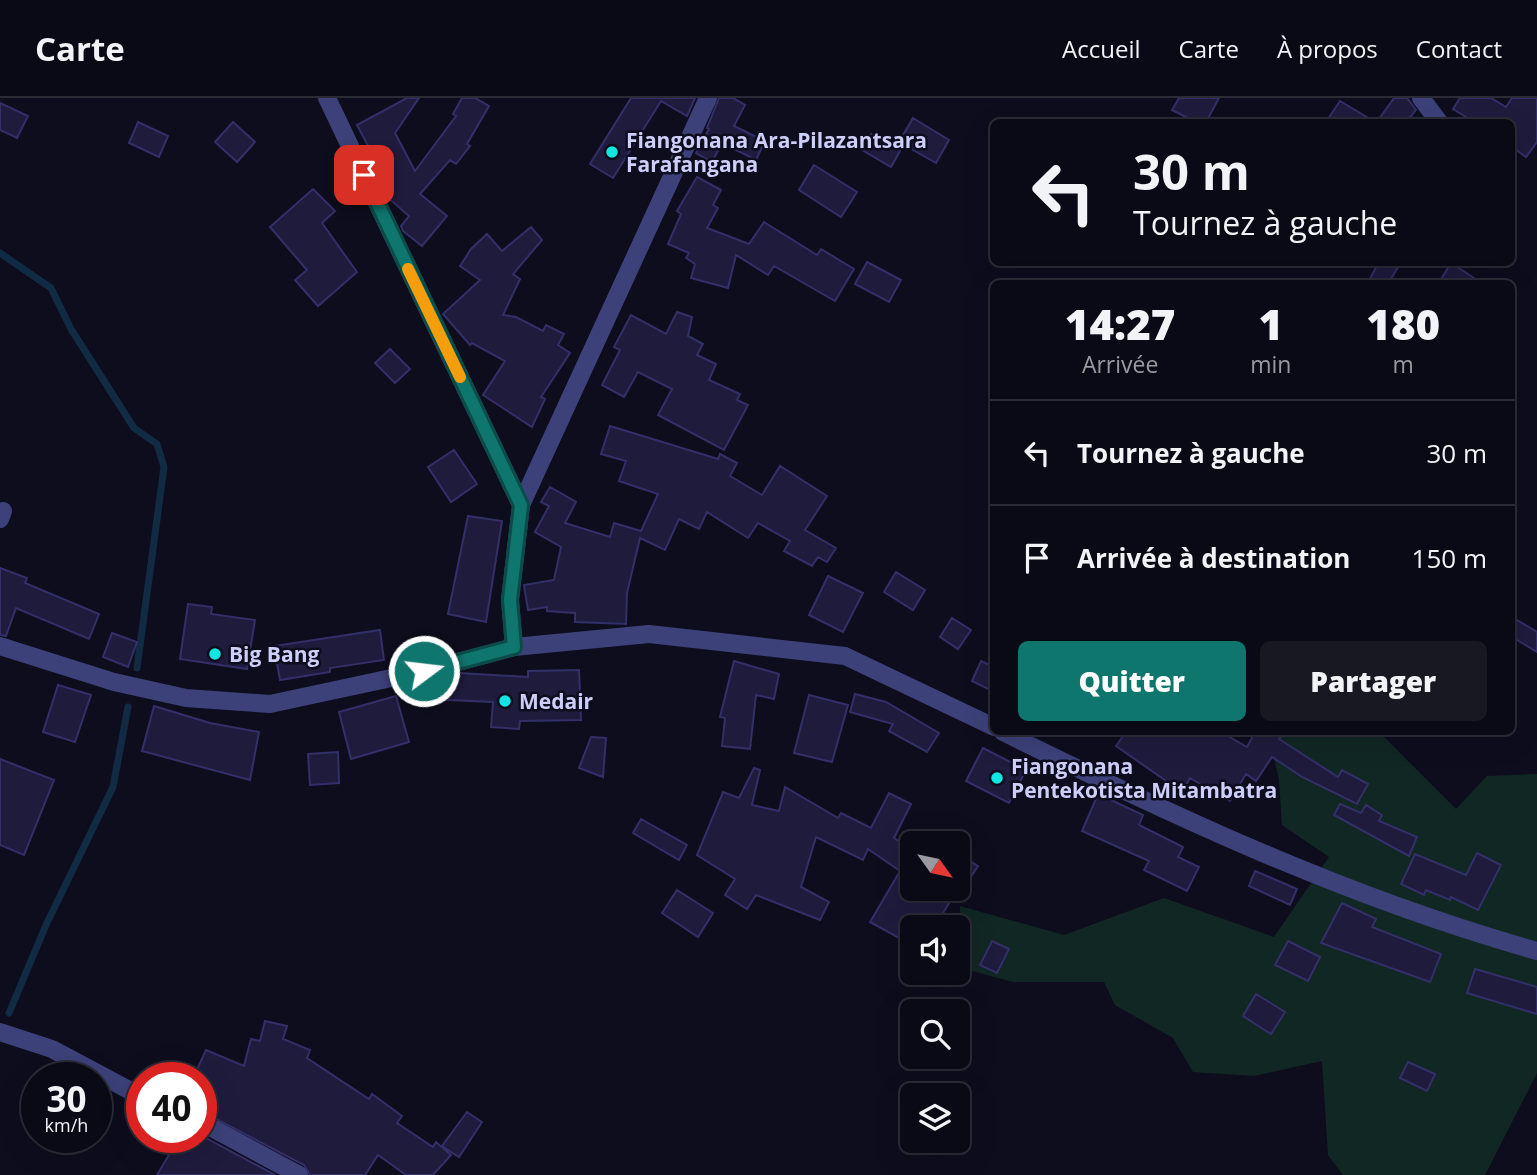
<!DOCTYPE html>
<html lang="fr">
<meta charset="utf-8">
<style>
:root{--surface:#0a0a16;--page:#181823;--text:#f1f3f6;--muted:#999aa1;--line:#2a2b35;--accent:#0f766e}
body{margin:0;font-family:"Open Sans",sans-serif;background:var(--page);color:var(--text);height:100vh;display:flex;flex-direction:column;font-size:26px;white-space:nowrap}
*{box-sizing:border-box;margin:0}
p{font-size:23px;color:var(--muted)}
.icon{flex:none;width:38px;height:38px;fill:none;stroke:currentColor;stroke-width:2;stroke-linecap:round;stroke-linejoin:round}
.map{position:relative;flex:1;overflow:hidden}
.sheet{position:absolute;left:990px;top:182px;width:525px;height:455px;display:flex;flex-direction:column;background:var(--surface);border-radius:10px;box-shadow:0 7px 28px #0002,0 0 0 2px var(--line)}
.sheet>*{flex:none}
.banner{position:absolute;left:990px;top:21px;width:525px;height:147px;border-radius:10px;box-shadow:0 7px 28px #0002,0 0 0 2px var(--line);background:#0a0a16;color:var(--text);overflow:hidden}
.needle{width:46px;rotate:123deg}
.controls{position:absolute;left:900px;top:733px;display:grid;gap:14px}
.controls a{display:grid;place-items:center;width:70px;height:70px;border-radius:10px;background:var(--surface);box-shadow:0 7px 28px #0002,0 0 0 2px var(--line);font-size:35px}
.speed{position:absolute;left:21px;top:964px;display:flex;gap:14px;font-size:35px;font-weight:700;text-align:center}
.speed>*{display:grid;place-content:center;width:91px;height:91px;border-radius:50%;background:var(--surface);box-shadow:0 7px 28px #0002,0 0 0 2px var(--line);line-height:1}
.speed small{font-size:18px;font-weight:400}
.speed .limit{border:10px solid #d22;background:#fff;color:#111}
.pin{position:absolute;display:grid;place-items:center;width:60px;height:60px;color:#fff;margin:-30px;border-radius:14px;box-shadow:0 4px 10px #0006}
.me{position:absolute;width:77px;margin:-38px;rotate:75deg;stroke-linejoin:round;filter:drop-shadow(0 0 5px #0008)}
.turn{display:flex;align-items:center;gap:24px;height:147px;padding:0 28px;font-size:32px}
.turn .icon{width:91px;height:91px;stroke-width:2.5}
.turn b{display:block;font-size:49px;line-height:60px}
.eta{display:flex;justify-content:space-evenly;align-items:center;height:119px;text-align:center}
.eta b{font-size:42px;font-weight:800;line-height:49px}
.cta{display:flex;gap:14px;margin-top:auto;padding:14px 28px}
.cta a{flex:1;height:80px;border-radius:10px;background:var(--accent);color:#fff;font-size:28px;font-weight:800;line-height:80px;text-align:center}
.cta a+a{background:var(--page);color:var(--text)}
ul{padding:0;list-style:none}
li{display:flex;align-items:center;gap:21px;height:105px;padding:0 28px;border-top:2px solid var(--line)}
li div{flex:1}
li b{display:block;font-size:26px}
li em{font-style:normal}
header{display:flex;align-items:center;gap:42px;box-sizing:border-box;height:98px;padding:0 35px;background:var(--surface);border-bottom:2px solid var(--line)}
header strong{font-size:33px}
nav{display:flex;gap:38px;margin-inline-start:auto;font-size:24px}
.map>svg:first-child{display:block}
.green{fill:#112724}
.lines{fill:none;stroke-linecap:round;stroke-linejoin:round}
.stream{stroke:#112b43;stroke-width:7}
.building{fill:#1e1b3d;stroke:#332f68;stroke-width:2}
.minor{stroke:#3c4179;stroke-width:18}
.route-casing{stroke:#0a4d48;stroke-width:18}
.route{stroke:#0f766e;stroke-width:12}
.slow{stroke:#f59e0b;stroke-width:12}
.poi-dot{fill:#10e5e1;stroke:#0e0d1e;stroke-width:2.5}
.labels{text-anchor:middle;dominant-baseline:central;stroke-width:5;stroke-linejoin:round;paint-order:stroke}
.poi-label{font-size:21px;font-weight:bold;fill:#cecefb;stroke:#0e0d1e;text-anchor:start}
</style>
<header>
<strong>Carte</strong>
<nav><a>Accueil</a><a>Carte</a><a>À propos</a><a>Contact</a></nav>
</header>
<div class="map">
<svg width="1537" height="1077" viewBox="0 0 1537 1077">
<rect width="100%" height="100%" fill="#0e0d1e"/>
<!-- green -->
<path class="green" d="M 1268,634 L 1379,634 L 1456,711 L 1487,678 L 1537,676 L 1537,975 L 1485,1077 L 1343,1077 L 1328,1057 L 1322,963 L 1254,978 L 1193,974 L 1173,940 L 1115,907 L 1104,884 L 1013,884 L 957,869 L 960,808 L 1064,837 L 1164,800 L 1274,839 L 1329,759 L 1282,727 L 1279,682 Z"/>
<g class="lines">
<!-- stream -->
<path class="stream" d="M 0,155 L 51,190 L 71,231 L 134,330 L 157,346 L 164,369 L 137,570
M 9,915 L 46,827 L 113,689 L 128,609"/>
</g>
<!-- building -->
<path class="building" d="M 407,0 L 419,0 L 395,35 L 415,73 L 456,18 L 453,16 L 462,0 L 475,0 L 489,8 L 467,46 L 470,48 L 456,66 L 450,62 L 420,96 L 447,118 L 422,148 L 403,133 L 401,128 L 409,118 L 386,98 L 381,87 L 384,83 L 377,76 L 381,72 L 357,27 Z
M 631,0 L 695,0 L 687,18 L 661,3 L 613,80 L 590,66 Z
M 719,0 L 733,0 L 745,7 L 734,28 L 765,43 L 756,62 L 722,45 L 712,64 L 696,55 L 709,31 L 707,30 Z
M 1179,0 L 1219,0 L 1206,24 L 1196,24 L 1172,12 Z
M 1394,0 L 1407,0 L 1416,12 L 1406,24 L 1377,24 Z
M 1460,0 L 1491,0 L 1506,9 L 1512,0 L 1537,0 L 1537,44 L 1526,59 L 1512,49 L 1512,24 L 1474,24 L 1453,11 Z
M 1340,3 L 1375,24 L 1326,24 Z
M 0,5 L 28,18 L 17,40 L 0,32 Z
M 913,20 L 949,42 L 936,65 L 899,44 Z
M 138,24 L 168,38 L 159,59 L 129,45 Z
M 233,24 L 255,44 L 237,64 L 215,44 Z
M 871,36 L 900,53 L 891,69 L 862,52 Z
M 814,67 L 857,94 L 841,119 L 799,92 Z
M 697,79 L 721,92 L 713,107 L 718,110 L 707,130 L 749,146 L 764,124 L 817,157 L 821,151 L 854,171 L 835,203 L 774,168 L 768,177 L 736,157 L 728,190 L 691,180 L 695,166 L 686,160 L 689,155 L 668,146 L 681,116 L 677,113 Z
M 313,91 L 335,113 L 322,125 L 357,174 L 318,208 L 295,182 L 307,172 L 270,129 Z
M 531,129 L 542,142 L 513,176 L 520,181 L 503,217 L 516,219 L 543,233 L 546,227 L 564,236 L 558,247 L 570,255 L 541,299 L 545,301 L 532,329 L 483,297 L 505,263 L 472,245 L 470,247 L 443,216 L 480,182 L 460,168 L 471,151 L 487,136 L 502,153 Z
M 867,164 L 901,182 L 889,204 L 855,186 Z
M 1379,164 L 1401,164 L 1388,186 L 1367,186 Z
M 1451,165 L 1483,186 L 1438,186 Z
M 677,214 L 692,219 L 688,238 L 703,246 L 697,257 L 716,266 L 709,282 L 740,296 L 737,302 L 748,307 L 724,352 L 658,317 L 672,291 L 638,274 L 624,299 L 602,287 L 620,252 L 614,249 L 631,217 L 666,236 Z
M 390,251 L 410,271 L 395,285 L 375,265 Z
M 610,328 L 718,361 L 720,356 L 737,365 L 730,378 L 762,397 L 780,368 L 827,398 L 805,432 L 836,450 L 827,464 L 818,459 L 812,468 L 784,453 L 790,443 L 758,425 L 748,440 L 707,414 L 699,431 L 679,421 L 665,452 L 640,440 L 627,495 L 626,526 L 575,524 L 575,515 L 547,513 L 547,509 L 528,512 L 524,487 L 554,482 L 561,449 L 535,434 L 549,408 L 541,404 L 550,389 L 576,404 L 565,425 L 610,439 L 614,425 L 641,433 L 658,396 L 619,383 L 626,363 L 601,356 Z
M 454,352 L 477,386 L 451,404 L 428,369 Z
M 468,418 L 502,423 L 486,524 L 448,516 Z
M 0,470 L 27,480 L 25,485 L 99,516 L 89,541 L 16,510 L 6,538 L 0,537 Z
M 896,474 L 925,492 L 913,512 L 884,494 Z
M 828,478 L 863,495 L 843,534 L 809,517 Z
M 188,506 L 212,509 L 211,516 L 255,522 L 247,571 L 180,561 Z
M 1512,519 L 1537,534 L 1537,554 L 1512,539 Z
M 952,520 L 971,532 L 958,551 L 940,539 Z
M 380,532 L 384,562 L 330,570 L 330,574 L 280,582 L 274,548 Z
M 112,535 L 137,544 L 128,569 L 103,559 Z
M 734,563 L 779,576 L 774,601 L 756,597 L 750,651 L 722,648 L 725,620 L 720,619 Z
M 981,563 L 994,569 L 994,594 L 972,583 Z
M 579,572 L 581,622 L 520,623 L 519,631 L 491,629 L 493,604 L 448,602 L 449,578 L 459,575 L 528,579 L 528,573 Z
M 58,587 L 91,597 L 75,644 L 43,634 Z
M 855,596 L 886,604 L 939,635 L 927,654 L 889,633 L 893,626 L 850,614 Z
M 809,597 L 848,607 L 832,664 L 794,655 Z
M 396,598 L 409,644 L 351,661 L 339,614 Z
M 154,608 L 210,625 L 259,634 L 250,682 L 142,653 Z
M 1126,634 L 1221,634 L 1247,649 L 1255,634 L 1284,634 L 1279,641 L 1338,679 L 1342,672 L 1368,686 L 1357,706 L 1302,679 L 1272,659 L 1256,683 L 1246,676 L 1230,703 L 1190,680 L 1182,694 L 1116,648 Z
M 591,639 L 606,640 L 603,679 L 579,670 Z
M 983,650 L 1026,672 L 1009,705 L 966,683 Z
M 338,654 L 339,685 L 310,687 L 308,656 Z
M 0,661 L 54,682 L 24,757 L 0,747 Z
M 754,670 L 760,672 L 752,707 L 779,713 L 785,689 L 838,720 L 841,715 L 871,730 L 889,695 L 911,706 L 894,740 L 912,752 L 912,791 L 957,791 L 957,755 L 978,768 L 957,800 L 957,792 L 934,830 L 905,830 L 899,840 L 870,824 L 900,773 L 868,751 L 863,762 L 816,739 L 801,789 L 829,804 L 820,822 L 756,797 L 747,811 L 725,797 L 735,781 L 697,757 L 723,694 L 739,700 Z
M 1098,696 L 1143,717 L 1139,727 L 1183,749 L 1178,759 L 1199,769 L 1187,793 L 1144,772 L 1149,763 L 1082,733 Z
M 1340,706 L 1361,715 L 1366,707 L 1382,717 L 1379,723 L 1417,739 L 1409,758 L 1334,717 Z
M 641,721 L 687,747 L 679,762 L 633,735 Z
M 1477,755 L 1501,767 L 1478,812 L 1451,799 L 1450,802 L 1426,792 L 1424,797 L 1401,786 L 1415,756 L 1466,777 Z
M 1255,773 L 1297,791 L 1290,807 L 1249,788 Z
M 677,792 L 713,815 L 698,839 L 662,815 Z
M 1342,805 L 1376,821 L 1372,829 L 1441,856 L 1430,884 L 1321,845 Z
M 992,843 L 1009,851 L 997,875 L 980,867 Z
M 1288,843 L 1320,859 L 1308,883 L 1275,867 Z
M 1475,871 L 1537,889 L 1537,916 L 1467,895 Z
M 1256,896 L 1285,914 L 1271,936 L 1243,918 Z
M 265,923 L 287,928 L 283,941 L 310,952 L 307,960 L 369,1001 L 372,996 L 402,1018 L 397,1025 L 433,1049 L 436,1044 L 451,1057 L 433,1077 L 406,1077 L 378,1057 L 365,1077 L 310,1077 L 304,1067 L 201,1013 L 201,980 L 193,980 L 206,952 L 244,968 L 251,941 L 260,943 Z
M 1408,964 L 1435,976 L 1427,993 L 1400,980 Z
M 467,1014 L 482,1024 L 459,1059 L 442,1048 Z
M 179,1040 L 206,1040 L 275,1077 L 157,1077 Z"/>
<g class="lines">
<!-- minor -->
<path class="minor" d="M 327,0 L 521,407
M 1421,0 L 1439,24
M 0,421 L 3,413
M 0,548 L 114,584 L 186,600 L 270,606 L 424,573 L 514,549 L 649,536 L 845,558 L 994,629
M 514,549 L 510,502 L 521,407 L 708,0
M 1003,634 C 1175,719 1351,801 1537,853
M 0,934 L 52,951 L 142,999
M 201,1024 L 299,1077"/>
</g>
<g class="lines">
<defs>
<path id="route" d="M 364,77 L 521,407 L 510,502 L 514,549 L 424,573"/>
</defs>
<!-- route casing -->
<use href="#route" class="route-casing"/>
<!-- route -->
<use href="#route" class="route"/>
<!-- slow -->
<path class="slow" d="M 408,171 L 460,279"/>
</g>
<!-- markers -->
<g class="poi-dot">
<circle cx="612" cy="54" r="7"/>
<circle cx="215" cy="556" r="7"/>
<circle cx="505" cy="603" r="7"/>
<circle cx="997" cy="680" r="7"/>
</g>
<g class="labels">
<!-- poi labels -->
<g class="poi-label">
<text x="626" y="42">Fiangonana Ara-Pilazantsara<tspan x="626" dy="24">Farafangana</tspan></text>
<text x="229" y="556">Big Bang</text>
<text x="519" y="603">Medair</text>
<text x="1011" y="668">Fiangonana<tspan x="1011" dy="24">Pentekotista Mitambatra</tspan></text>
</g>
</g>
</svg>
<div class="controls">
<a><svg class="needle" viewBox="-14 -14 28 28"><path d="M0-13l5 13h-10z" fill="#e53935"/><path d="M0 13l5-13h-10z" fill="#999aa1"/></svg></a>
<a><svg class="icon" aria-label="sound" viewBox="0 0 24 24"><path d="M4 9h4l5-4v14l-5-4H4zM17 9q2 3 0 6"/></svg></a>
<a><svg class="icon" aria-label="search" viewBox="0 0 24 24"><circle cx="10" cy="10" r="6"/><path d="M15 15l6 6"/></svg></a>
<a><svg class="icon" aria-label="layers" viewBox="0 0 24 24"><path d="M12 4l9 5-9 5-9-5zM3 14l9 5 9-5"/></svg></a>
</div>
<div class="speed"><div>30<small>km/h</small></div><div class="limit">40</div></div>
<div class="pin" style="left:364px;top:77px;background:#d93025"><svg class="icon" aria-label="arrive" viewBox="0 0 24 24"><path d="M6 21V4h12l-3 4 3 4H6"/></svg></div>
<svg class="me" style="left:424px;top:573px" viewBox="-20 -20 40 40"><circle r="17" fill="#0f766e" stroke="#fff" stroke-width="3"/><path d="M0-11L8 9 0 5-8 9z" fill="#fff"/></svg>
<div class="banner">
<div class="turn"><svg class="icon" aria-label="left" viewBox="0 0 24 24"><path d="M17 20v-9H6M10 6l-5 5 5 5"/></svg><div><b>30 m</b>Tournez à gauche</div></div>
</div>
<section class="sheet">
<div class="eta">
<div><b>14:27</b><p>Arrivée</p></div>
<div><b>1</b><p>min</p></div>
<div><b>180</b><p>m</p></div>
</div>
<ul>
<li><svg class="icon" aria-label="left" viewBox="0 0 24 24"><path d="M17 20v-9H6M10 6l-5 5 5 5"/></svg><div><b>Tournez à gauche</b></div><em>30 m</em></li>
<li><svg class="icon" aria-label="arrive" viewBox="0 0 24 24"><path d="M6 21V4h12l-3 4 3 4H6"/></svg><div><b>Arrivée à destination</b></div><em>150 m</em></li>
</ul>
<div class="cta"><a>Quitter</a><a>Partager</a></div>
</section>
</div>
